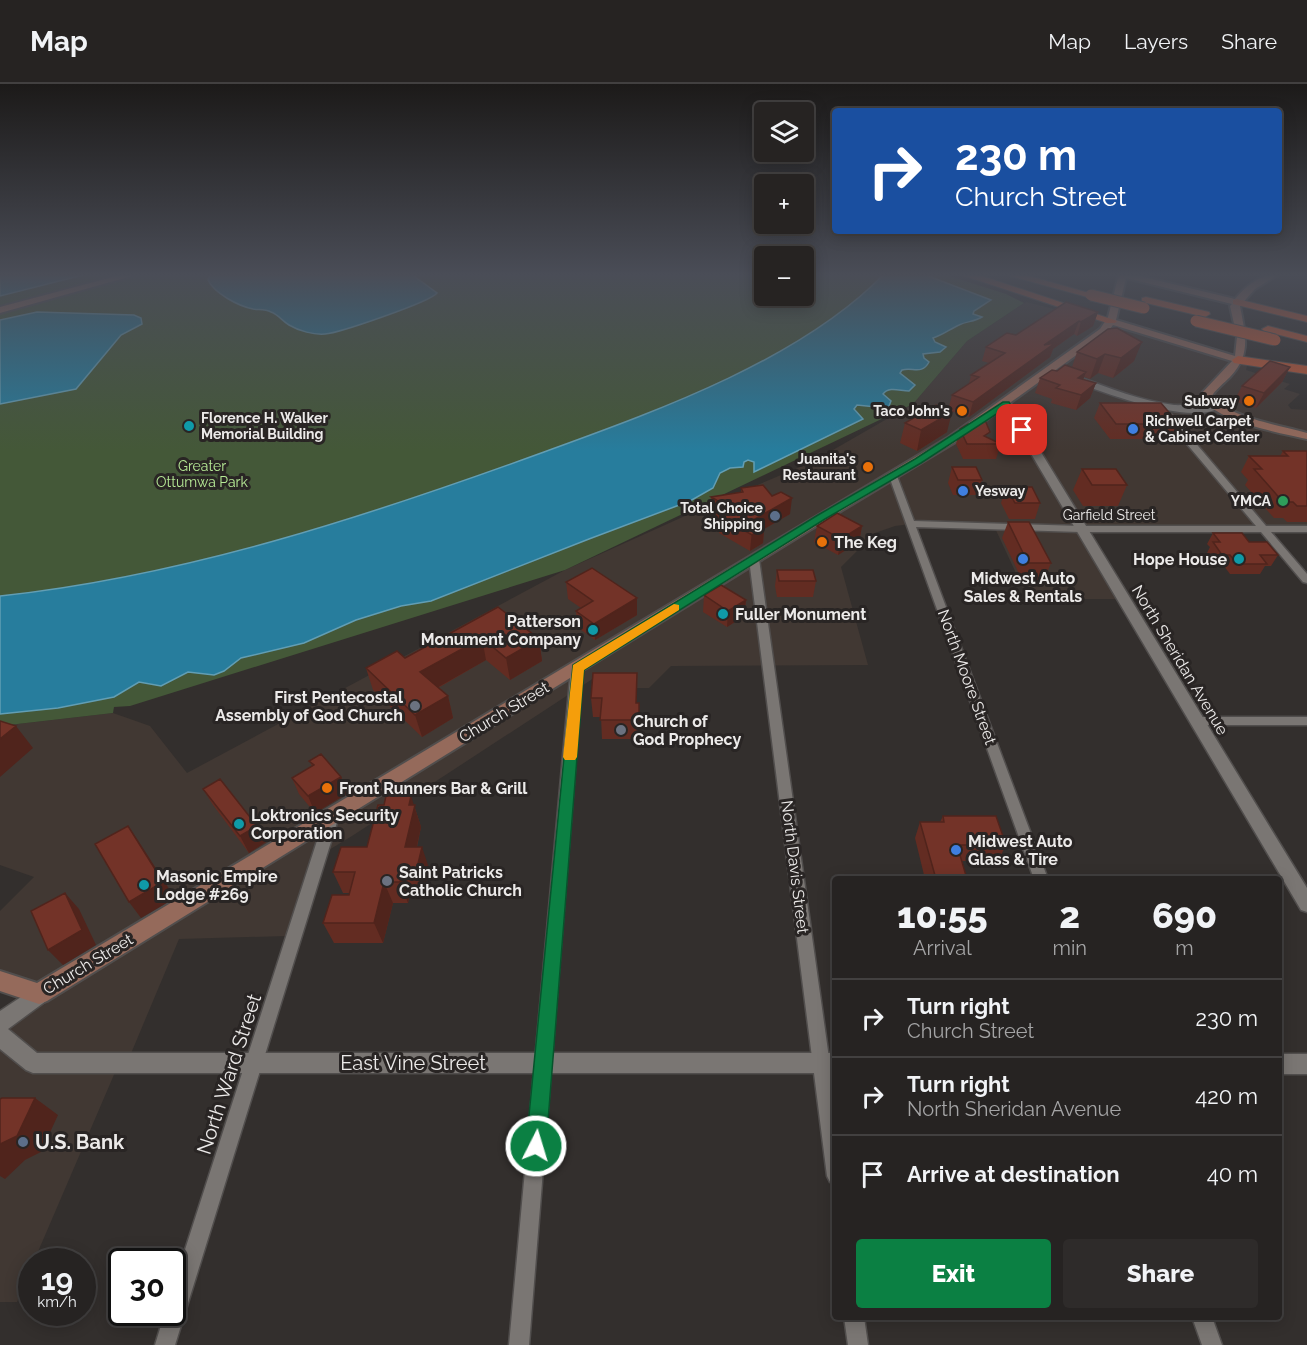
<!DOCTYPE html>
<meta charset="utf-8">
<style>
:root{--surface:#262322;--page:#2e2b2a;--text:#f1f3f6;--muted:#a4a4a5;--line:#424040;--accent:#0b8043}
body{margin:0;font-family:Raleway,sans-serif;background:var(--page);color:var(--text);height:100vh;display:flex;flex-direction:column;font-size:22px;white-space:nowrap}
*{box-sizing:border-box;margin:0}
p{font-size:20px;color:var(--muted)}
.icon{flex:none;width:33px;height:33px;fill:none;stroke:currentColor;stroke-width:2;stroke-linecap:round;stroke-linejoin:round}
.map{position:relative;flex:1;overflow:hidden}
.details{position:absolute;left:832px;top:792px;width:450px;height:444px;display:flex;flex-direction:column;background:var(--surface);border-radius:6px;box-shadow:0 3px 15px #0003,0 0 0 2px var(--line)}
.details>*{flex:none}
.hud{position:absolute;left:832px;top:24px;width:450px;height:126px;border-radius:6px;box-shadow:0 3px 15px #0003,0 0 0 2px var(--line);background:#1a4fa0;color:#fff;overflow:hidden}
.tools{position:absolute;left:754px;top:18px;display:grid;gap:12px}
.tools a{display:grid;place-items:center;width:60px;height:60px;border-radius:6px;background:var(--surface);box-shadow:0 3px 15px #0003,0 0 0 2px var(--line);font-size:30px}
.speed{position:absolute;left:18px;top:1164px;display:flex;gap:12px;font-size:30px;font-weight:700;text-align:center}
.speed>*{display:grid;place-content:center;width:78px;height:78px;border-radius:50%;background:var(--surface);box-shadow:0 3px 15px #0003,0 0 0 2px var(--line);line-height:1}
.speed small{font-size:15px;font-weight:400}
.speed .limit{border:3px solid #111;border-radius:9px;background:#fff;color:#111}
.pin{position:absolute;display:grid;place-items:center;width:51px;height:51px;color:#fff;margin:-26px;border-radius:12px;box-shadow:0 3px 9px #0006}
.me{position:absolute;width:66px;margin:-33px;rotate:5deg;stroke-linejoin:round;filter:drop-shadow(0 0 4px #0008)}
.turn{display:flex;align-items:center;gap:21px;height:126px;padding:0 24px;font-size:27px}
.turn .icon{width:78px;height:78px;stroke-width:2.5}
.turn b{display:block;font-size:42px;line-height:51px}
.eta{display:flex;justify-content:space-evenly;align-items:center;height:102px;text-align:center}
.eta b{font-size:36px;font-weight:800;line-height:42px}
.action{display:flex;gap:12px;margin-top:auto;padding:12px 24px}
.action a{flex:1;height:69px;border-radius:6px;background:var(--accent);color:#fff;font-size:24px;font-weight:800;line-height:69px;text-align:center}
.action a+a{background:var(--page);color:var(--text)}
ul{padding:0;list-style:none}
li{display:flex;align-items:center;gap:18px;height:78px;padding:0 24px;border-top:2px solid var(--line)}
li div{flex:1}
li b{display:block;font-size:22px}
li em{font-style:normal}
header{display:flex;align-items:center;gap:36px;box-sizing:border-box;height:84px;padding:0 30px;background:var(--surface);border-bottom:2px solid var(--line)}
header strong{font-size:28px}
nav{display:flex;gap:33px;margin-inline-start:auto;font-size:21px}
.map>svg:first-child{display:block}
.built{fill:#413833}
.green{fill:#445838}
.water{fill:#277d9d;stroke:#629eb4;stroke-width:1.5}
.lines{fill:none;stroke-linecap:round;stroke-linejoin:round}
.minor-casing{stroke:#514e4d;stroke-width:3}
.tertiary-casing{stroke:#514e4d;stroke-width:3}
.secondary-casing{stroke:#514e4d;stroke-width:4}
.trunk-casing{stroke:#514e4d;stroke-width:2}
.minor{fill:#7a7673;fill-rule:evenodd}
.tertiary{fill:#7a7673;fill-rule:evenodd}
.secondary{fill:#956a5b;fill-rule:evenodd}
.trunk{fill:#c35633;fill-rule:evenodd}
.trunk-bridge-casing{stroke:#514e4d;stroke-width:13;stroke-linecap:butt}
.trunk-bridge{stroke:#c35633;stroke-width:11}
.wall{fill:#632c22}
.shaded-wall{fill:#50241c}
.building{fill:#733328;stroke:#50241c;stroke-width:1.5}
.route{fill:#0b8043;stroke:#07532c;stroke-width:1.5}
.slow{fill:#f59e0b}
.food-dot{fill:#e8710a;stroke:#292524;stroke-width:2}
.culture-dot{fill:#0f9aa8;stroke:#292524;stroke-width:2}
.shop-dot{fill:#3f7fe0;stroke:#292524;stroke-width:2}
.leisure-dot{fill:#2e9e5b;stroke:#292524;stroke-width:2}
.service-dot{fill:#5c6f8a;stroke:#292524;stroke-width:2}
.worship-dot{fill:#6b7280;stroke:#292524;stroke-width:2}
.labels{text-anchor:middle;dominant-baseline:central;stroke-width:6;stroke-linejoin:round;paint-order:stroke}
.far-poi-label{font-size:14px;font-weight:bold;fill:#eceae9;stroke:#292524;text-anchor:end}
.far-park-label{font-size:14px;fill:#b6ea96;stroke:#292524}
.far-street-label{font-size:14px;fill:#eceae9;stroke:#292524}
.poi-label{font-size:16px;font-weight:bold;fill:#eceae9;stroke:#292524;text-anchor:start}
.street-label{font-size:16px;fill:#eceae9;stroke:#292524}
.near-street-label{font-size:20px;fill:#eceae9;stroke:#292524}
.near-poi-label{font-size:20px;font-weight:bold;fill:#eceae9;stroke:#292524;text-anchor:start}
</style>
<header>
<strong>Map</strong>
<nav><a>Map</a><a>Layers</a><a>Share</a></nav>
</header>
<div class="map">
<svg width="1307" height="1261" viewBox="0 0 1307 1261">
<rect width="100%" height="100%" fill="#332f2d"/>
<!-- built -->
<path class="built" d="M 1026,218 L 1102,237 L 1247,282 L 1246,286 L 1290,300 L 1284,305 L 1300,310 L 1288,321 L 1291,325 L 1307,326 L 1307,445 L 1080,445 L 1122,515 L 1028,515 L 994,442 L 911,440 L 895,442 L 875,449 L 841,483 L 868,581 L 671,582 L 649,604 L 594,604 L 594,594 L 352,752 L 309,778 L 286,852 L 179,855 L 127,979 L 119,979 L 34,1177 L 32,1178 L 31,1184 L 17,1218 L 0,1218 L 0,939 L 38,910 L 0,897 L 0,827 L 34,793 L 0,781 L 0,642 L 113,629 L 150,642 L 187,689 L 565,486 L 696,427 L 812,378 L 913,320 L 967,257 Z"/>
<!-- green -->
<path class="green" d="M 0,190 L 765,190 L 765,212 L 804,212 L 804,190 L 943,190 L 1006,210 L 1024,219 L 967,257 L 913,320 L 565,486 L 130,622 L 114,623 L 113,629 L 0,642 Z"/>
<!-- water -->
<path class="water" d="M 0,190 L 87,190 L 0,212 Z
M 210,190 L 411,190 L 437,209 C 430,218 339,249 325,250 C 314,251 299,247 289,241 C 282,237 279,231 271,228 C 265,225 259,226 253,225 C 238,222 214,209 208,196 Z
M 884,190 L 923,190 L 991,216 L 974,227 L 973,230 L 982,233 C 974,238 967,237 959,241 C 950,245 943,251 933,254 L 935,258 L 946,263 L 940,268 L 923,270 L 924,274 L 929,278 C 922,291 913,283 902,286 L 900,289 L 915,301 L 909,307 C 900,307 889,302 883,310 L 891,317 L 889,322 L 886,324 L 857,321 L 854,325 L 863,335 L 754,388 L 754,378 L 748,376 L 744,378 L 743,383 L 730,384 L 720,389 L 713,404 L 690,417 L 589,455 L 431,517 L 401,522 L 356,536 L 304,559 L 241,574 L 224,587 L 214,591 L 188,588 L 161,602 L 139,598 L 114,613 L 58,624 L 0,630 L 0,512 C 186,492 368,432 544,368 C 654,328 801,276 884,190 Z
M 37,228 L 134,231 L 141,234 L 142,240 L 121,251 L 76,305 L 0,320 L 0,236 Z"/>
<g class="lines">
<defs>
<path id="minor" d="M 1165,330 L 1171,330 L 1266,442 L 1307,442 L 1307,448 L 1271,448 L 1307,490 L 1307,499 L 1303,498 L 1261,448 L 1080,448 L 916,443 L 1048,795 L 1034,795 L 889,392 L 893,389 L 897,392 L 914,437 L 1080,442 L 1256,442 L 1165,334 Z
M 754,472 L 759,475 L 836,1024 L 836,1101 L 830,1098 L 827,1092 L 749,475 Z
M 577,580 L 583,584 L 529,1261 L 509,1261 L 571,584 Z
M 1196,633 L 1307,633 L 1307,641 L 1196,641 L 1190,637 Z
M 332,727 L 337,728 L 339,732 L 175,1261 L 155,1261 L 165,1228 L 172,1228 L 172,1206 L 325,732 L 327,728 Z
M 844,1233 L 864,1233 L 868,1261 L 848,1261 Z
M 1192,1233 L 1212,1233 L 1222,1261 L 1202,1261 Z"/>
<path id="tertiary" d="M 1073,293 L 1079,293 C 1110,304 1141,317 1174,321 C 1186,322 1212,317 1220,323 C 1193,343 1102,308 1073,297 Z
M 1003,317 L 1011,319 L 1307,804 L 1307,828 L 1301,826 L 1001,319 Z
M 39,901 L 46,903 L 49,910 L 46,917 L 8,945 L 37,969 L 836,969 L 836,989 L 33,989 L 26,986 L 0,965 L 0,927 Z
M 1280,970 L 1307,970 L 1307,990 L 1280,990 Z"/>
<path id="secondary" d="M 124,190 L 139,190 L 0,229 L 0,223 Z
M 1119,190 L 1131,190 L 1235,215 C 1247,201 1261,190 1279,190 L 1255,205 L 1240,222 C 1245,250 1252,270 1230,293 C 1224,299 1215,306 1211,313 C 1232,334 1279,341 1307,349 L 1307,355 C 1277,348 1221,339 1201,314 L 1201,310 L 1232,277 L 1113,241 L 1107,249 L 957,357 L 826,436 L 47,917 L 39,920 L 0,907 L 0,887 L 37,899 L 949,353 L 1100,245 L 1108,233 ZM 1126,194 L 1232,220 L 1230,222 L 1237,253 L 1235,272 L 1116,236 Z"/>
<path id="trunk" d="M 959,190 L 976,190 L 1117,237 L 1115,239 L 1107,239 Z
M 1003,190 L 1022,190 L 1096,211 L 1091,214 Z
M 1113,190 L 1128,190 L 1128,191 L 1123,194 Z
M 1146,213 L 1209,228 L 1210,230 L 1205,233 L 1142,218 L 1142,214 Z
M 1237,215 L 1307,232 L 1307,238 L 1233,220 L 1233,216 Z
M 1268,242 L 1307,252 L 1307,258 L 1264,247 L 1262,245 Z
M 1238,272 L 1307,282 L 1307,290 L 1234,279 L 1232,276 Z"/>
</defs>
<!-- minor casing -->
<use href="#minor" class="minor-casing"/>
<!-- tertiary casing -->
<use href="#tertiary" class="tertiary-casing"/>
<!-- secondary casing -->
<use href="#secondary" class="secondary-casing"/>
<!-- trunk casing -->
<use href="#trunk" class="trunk-casing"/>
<!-- minor -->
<use href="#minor" class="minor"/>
<!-- tertiary -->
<use href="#tertiary" class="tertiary"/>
<!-- secondary -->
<use href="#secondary" class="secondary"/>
<!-- trunk -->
<use href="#trunk" class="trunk"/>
<defs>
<path id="trunk-bridge" d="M 1091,211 L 1144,224
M 1196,237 L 1275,256"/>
</defs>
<!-- trunk-bridge casing -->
<use href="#trunk-bridge" class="trunk-bridge-casing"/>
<!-- trunk-bridge -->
<use href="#trunk-bridge" class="trunk-bridge"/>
</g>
<!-- wall -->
<path class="wall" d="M 1098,228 L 1093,242 L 1077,252 L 1074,250 L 1053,265 L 1050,273 L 969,333 L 948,326 L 952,311 L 969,300 L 971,291 L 989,279 L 982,277 L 986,263 L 1016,251 Z
M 1108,245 L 1134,277 L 1113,294 L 1098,289 L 1090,295 L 1084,293 L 1083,295 L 1096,299 L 1090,314 L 1076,326 L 1051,319 L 1052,315 L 1035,309 L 1040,294 L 1072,283 L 1077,268 Z
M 1290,283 L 1282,298 L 1256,324 L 1234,317 L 1242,302 Z
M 1100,319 L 1179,340 L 1172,355 L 1110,355 L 1094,334 Z
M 905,339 L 947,348 L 917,367 L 900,359 Z
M 960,345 L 1001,360 L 996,375 L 963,375 L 956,360 Z
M 1283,367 L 1307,367 L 1307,438 L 1287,438 L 1283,434 L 1274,434 L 1245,401 L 1248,396 L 1241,388 L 1249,372 L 1280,372 Z
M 952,383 L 982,396 L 977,411 L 953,411 L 948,399 Z
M 1082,385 L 1127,401 L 1118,422 L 1083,422 L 1073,406 Z
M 1006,403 L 1040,419 L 1035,435 L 1009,435 L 1001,419 Z
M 741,404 L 772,412 L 790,430 L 764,445 L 763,459 L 750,467 L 719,449 L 720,435 L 710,429 L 711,413 L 741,408 Z
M 1008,438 L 1051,479 L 1044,496 L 1022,496 L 1002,454 Z
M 817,442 L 862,442 L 859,458 L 838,471 L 814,458 Z
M 1213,449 L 1249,458 L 1278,471 L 1271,482 L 1265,482 L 1260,490 L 1230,490 L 1224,482 L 1216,482 L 1207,469 L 1210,463 L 1207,460 Z
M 777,486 L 816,497 L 813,513 L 777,513 L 775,502 Z
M 566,498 L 637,514 L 637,531 L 595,556 L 577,543 L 576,527 L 581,524 L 568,515 Z
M 704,511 L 746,516 L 744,532 L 727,543 L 703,528 Z
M 498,523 L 539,555 L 542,577 L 510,596 L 486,576 L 438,604 L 448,612 L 453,634 L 422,653 L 373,606 L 366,584 L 405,574 Z
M 593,589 L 637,619 L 639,619 L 639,655 L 602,655 L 601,633 L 593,633 L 591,614 Z
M 309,677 L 341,693 L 348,709 L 315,729 L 299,710 L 292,694 L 312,682 Z
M 203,705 L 266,758 L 249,769 L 213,721 Z
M 414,721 L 421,743 L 417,763 L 429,784 L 424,809 L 410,809 L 408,819 L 393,819 L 383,859 L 334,859 L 323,839 L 349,811 L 349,809 L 343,809 L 333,788 L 367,763 Z
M 943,732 L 1006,761 L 998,777 L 962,777 L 967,795 L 925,795 L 915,754 L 920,738 L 940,738 Z"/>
<!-- shaded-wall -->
<path class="shaded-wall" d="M 1098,228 L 1093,242 L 1077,252 L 1081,238 Z
M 1079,237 L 1074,250 L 1053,265 L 1050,273 L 969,333 L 973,318 L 1044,261 Z
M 1142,258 L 1134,277 L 1113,294 L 1121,274 Z
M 1105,270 L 1098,289 L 1090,295 L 1097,275 Z
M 1290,283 L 1282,298 L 1256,324 L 1264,309 Z
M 1086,288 L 1081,302 L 1078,294 Z
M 1096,299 L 1090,314 L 1076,326 L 1081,311 Z
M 952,328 L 947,348 L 917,367 L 921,346 Z
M 792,414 L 790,430 L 764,445 L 763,459 L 750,467 L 753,436 Z
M 862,442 L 859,458 L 838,471 L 841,455 Z
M 637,514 L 637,531 L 595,556 L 594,540 Z
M 746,516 L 744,532 L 727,543 L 728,527 Z
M 482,554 L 486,576 L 426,610 L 420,588 Z
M 539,555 L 542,577 L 510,596 L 506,574 Z
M 448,612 L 453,634 L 422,653 L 415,631 Z
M 16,642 L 33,664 L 0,693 L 0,655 Z
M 341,693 L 348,709 L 315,729 L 308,712 Z
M 411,712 L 421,743 L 412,784 L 405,763 L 409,721 Z
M 128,742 L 139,758 L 175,814 L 141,834 L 129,818 Z
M 257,742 L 266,758 L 249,769 L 240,752 Z
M 422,763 L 429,784 L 424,809 L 416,788 Z
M 402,788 L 410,809 L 408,819 L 400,798 Z
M 384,798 L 393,819 L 383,859 L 374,839 Z
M 65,809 L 79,825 L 96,861 L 63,881 L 48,866 Z
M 35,1014 L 58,1031 L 41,1068 L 25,1076 L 5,1095 L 0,1092 L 0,1060 Z"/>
<!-- building -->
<path class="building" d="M 1066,218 L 1098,228 L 1081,238 L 1079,237 L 1044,261 L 1055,259 L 973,318 L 952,311 L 979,293 L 971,291 L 1005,269 L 986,263 L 1007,249 L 1016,251 Z
M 1117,244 L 1142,258 L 1121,274 L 1105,270 L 1097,275 L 1077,268 L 1108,245 Z
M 1270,277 L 1290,283 L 1264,309 L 1242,302 Z
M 1065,281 L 1086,288 L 1078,294 L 1096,299 L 1081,311 L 1056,304 L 1060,301 L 1040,294 L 1052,286 L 1057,287 Z
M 1100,319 L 1161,319 L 1179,340 L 1116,340 Z
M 936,321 L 952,328 L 921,346 L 905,339 Z
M 985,336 L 990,348 L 984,352 L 1001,360 L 967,360 L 960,345 L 968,340 L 974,342 Z
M 1283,367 L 1307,367 L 1307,422 L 1297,422 L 1293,418 L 1283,418 L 1254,385 L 1262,385 L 1249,372 L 1288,372 Z
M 952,383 L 976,383 L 982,396 L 958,396 Z
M 1082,385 L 1116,385 L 1127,401 L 1092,401 Z
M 763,401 L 772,412 L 781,408 L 792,414 L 753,436 L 765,443 L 752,451 L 720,433 L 734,426 L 711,413 L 743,408 L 741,404 Z
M 1006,403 L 1032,403 L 1040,419 L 1015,419 Z
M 837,429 L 862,442 L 841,455 L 817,442 Z
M 1008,438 L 1029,438 L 1051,479 L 1028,479 Z
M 1213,449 L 1242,449 L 1249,458 L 1267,458 L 1278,471 L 1260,471 L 1267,480 L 1237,480 L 1230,471 L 1222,471 L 1213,458 L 1220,458 Z
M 592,484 L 637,514 L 594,540 L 576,527 L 593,517 L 566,498 Z
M 777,486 L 813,486 L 816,497 L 779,497 Z
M 721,501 L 746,516 L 728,527 L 704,511 Z
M 498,523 L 539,555 L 506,574 L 482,554 L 420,588 L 448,612 L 415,631 L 366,584 L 397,567 L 405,574 Z
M 593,589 L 637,589 L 636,619 L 639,619 L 639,636 L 600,636 L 602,614 L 591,614 Z
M 0,637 L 16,642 L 0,655 Z
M 321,670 L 341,693 L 308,712 L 292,694 L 314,681 L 309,677 Z
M 220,695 L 257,742 L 240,752 L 203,705 Z
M 386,712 L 411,712 L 409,721 L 415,721 L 405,763 L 422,763 L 416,788 L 402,788 L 400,798 L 384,798 L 374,839 L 323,839 L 332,811 L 349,811 L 355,788 L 333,788 L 341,763 L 367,763 L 378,721 L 384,721 Z
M 943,732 L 996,732 L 1006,761 L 957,761 L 967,795 L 936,795 L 920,738 L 944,738 Z
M 128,742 L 163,798 L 129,818 L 95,760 Z
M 65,809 L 82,846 L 48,866 L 31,827 Z
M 2,1014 L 35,1014 L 17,1052 L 0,1060 L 0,1015 Z"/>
<!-- sky -->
<linearGradient id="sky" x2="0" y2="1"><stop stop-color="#1c1a19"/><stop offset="0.52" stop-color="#4a4d57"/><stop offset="1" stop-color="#4a4d57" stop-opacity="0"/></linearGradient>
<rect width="1307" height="367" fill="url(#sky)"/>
<!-- route -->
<path class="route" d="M 1003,318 L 1009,318 L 1026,346 L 1025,348 L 1018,348 L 1004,325 L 921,379 L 825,435 L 584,586 L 546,1062 L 543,1069 L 536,1072 L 529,1069 L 526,1062 L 573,581 L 818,431 L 915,375 Z"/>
<!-- slow -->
<path class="slow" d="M 674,520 L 679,521 L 679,526 L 584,586 L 577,673 L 575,676 L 565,676 L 563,673 L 573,581 Z"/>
<!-- markers -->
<g class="food-dot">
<circle cx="1249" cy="317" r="6"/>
<circle cx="962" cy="327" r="6"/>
<circle cx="868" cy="383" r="6"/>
<circle cx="822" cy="458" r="6"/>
<circle cx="327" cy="704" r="6"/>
</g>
<g class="culture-dot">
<circle cx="189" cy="342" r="6"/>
<circle cx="1239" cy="475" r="6"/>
<circle cx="723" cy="530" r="6"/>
<circle cx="593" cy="546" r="6"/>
<circle cx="239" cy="740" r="6"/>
<circle cx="144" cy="801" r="6"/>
</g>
<g class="shop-dot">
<circle cx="1133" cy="345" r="6"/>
<circle cx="963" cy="407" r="6"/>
<circle cx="1023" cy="475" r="6"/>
<circle cx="956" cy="766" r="6"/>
</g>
<circle class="leisure-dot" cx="1283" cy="417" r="6"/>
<g class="service-dot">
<circle cx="775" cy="432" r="6"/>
<circle cx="23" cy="1058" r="6"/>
</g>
<g class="worship-dot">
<circle cx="415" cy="622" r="6"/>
<circle cx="621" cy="646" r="6"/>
<circle cx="387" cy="797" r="6"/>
</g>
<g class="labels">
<!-- far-poi labels -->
<g class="far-poi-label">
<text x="1237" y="317">Subway</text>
<text x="950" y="327">Taco John's</text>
<text x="201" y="334" text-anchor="start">Florence H. Walker<tspan x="201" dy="16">Memorial Building</tspan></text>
<text x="1145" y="337" text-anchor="start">Richwell Carpet<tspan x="1145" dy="16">&amp; Cabinet Center</tspan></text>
<text x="856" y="375">Juanita's<tspan x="856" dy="16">Restaurant</tspan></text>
<text x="975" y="407" text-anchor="start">Yesway</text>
<text x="1271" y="417">YMCA</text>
<text x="763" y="424">Total Choice<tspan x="763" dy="16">Shipping</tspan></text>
</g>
<!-- far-park labels -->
<g class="far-park-label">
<text x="202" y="382">Greater<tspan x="202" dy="16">Ottumwa Park</tspan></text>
</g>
<!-- far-street labels -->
<g class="far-street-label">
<text x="1109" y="431">Garfield Street</text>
</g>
<!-- poi labels -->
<g class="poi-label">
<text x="834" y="458">The Keg</text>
<text x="1227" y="475" text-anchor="end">Hope House</text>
<text x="1023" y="494" text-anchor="middle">Midwest Auto<tspan x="1023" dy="18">Sales &amp; Rentals</tspan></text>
<text x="735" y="530">Fuller Monument</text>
<text x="581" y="537" text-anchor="end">Patterson<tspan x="581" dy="18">Monument Company</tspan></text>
<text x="403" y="613" text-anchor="end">First Pentecostal<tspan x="403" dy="18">Assembly of God Church</tspan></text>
<text x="633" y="637">Church of<tspan x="633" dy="18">God Prophecy</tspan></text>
<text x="339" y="704">Front Runners Bar &amp; Grill</text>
<text x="251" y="731">Loktronics Security<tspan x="251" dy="18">Corporation</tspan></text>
<text x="968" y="757">Midwest Auto<tspan x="968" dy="18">Glass &amp; Tire</tspan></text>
<text x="399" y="788">Saint Patricks<tspan x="399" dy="18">Catholic Church</tspan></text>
<text x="156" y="792">Masonic Empire<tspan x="156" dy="18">Lodge #269</tspan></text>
</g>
<!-- street labels -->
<g class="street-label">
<text transform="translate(1180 576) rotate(59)">North Sheridan Avenue</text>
<text transform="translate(967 593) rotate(70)">North Moore Street</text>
<text transform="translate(504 628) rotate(-31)">Church Street</text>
<text transform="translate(795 783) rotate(83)">North Davis Street</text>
<text transform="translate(88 880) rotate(-31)">Church Street</text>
</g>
<!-- near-street labels -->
<g class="near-street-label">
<text x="413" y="979">East Vine Street</text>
<text transform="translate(229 990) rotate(-72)">North Ward Street</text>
</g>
<!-- near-poi labels -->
<g class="near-poi-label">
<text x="35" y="1058">U.S. Bank</text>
</g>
</g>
</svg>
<div class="tools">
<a><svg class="icon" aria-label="layers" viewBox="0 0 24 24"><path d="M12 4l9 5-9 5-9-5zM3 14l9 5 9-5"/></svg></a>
<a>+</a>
<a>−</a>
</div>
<div class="speed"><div>19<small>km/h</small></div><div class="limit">30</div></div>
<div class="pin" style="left:1022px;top:346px;background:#d93025"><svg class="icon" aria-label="arrive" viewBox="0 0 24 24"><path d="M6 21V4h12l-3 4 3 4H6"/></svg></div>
<svg class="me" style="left:536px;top:1062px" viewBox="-20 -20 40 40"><circle r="17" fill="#0b8043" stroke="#fff" stroke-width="3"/><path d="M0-11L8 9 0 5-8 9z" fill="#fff"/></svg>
<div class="hud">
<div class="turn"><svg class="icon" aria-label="right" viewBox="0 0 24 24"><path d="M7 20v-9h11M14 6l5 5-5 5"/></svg><div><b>230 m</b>Church Street</div></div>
</div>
<section class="details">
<div class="eta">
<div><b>10:55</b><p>Arrival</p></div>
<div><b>2</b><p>min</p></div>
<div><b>690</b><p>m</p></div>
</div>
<ul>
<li><svg class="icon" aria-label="right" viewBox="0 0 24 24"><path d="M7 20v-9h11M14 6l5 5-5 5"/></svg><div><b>Turn right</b><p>Church Street</p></div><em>230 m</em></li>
<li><svg class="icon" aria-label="right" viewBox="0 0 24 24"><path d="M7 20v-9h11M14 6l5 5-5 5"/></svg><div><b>Turn right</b><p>North Sheridan Avenue</p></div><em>420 m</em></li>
<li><svg class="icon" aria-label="arrive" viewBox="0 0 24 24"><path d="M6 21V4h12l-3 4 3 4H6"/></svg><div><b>Arrive at destination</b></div><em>40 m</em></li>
</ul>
<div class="action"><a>Exit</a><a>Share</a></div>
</section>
</div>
